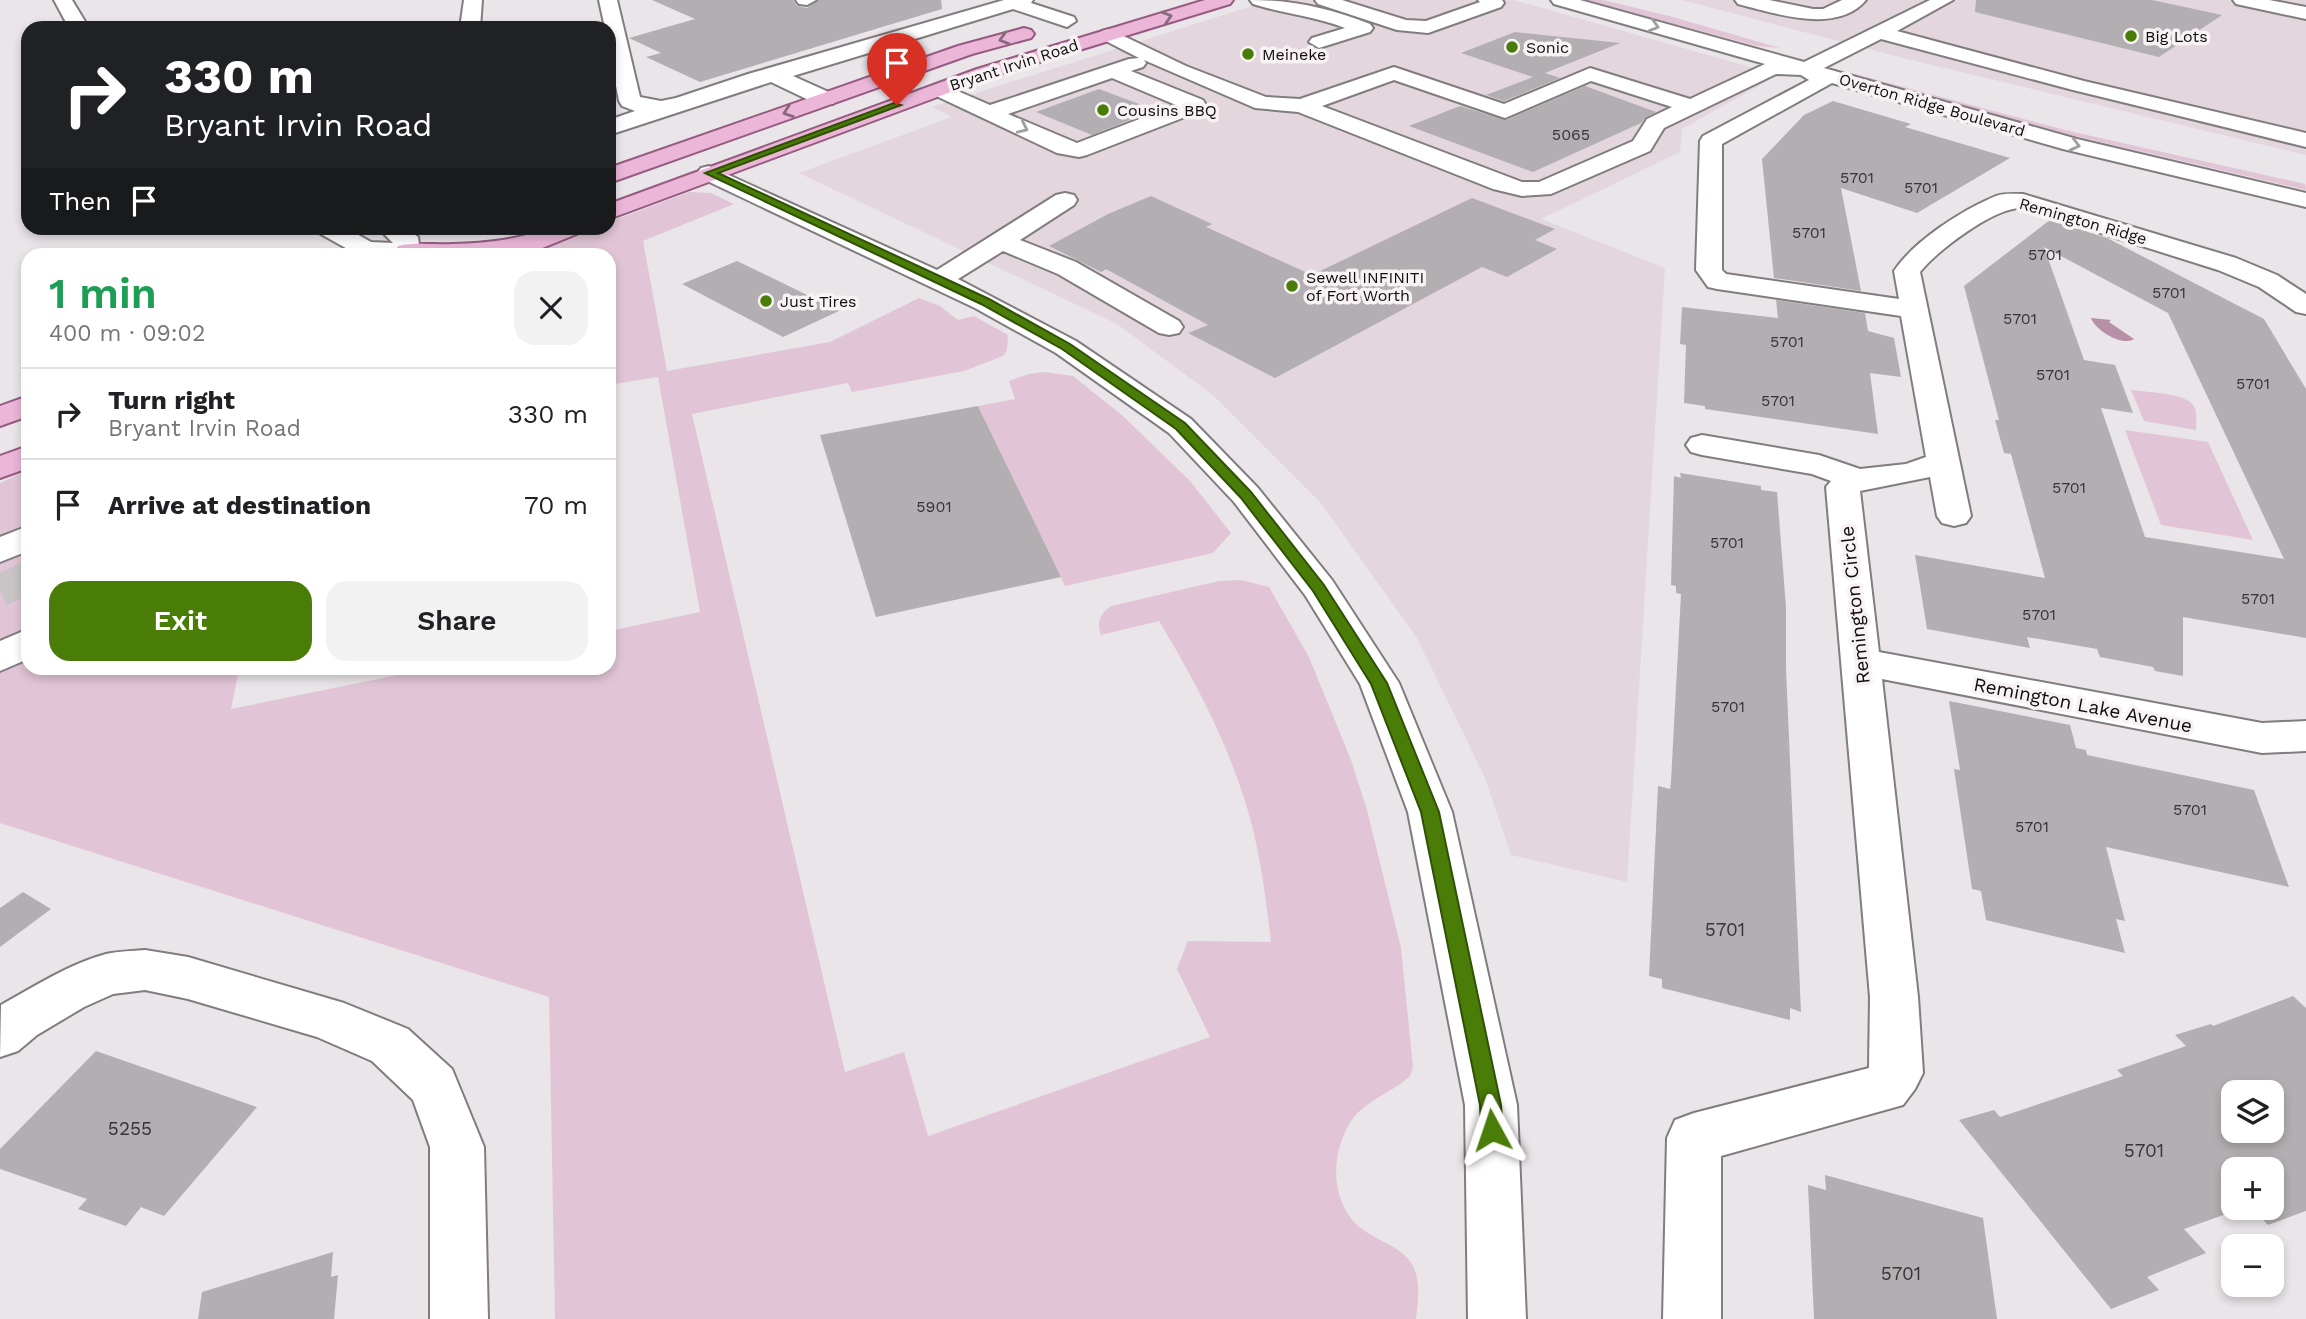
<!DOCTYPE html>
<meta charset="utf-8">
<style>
:root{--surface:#fff;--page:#f2f2f2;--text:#202124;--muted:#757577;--line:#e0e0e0;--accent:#4a7c08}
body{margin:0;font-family:"Work Sans",sans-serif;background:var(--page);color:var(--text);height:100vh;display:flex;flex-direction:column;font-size:26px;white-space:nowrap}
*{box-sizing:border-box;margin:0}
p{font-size:23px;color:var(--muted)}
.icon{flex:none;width:38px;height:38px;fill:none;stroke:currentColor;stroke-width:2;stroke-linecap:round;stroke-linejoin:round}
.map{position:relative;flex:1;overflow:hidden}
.side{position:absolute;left:21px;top:248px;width:595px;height:427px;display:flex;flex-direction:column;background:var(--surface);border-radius:21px;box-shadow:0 4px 10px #0003}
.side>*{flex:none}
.guide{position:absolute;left:21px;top:21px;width:595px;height:214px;border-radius:21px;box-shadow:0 4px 10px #0003;background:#202124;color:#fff;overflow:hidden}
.controls{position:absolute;left:2221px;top:1080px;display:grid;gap:14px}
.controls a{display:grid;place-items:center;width:63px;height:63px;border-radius:14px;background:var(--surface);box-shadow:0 4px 10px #0003;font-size:35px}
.pin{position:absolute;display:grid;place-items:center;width:60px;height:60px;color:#fff;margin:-72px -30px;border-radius:50% 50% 50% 0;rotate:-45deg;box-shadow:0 0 7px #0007}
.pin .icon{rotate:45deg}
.me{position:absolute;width:77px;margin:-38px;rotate:355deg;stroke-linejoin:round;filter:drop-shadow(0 0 5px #0008)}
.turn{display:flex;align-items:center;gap:24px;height:147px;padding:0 28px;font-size:32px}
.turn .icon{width:91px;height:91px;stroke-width:2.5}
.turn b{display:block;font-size:49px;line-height:60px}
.then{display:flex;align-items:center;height:66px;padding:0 28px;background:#0003;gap:14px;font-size:26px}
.round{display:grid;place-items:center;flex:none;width:74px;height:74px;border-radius:21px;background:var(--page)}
.head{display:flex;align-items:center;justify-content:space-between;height:119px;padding:0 28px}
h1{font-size:42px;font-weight:600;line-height:52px;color:#1e9e55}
.primary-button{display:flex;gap:14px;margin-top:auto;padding:14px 28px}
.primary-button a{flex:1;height:80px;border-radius:21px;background:var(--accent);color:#fff;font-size:28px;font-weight:600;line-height:80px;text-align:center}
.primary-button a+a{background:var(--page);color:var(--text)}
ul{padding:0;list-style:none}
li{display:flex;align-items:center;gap:21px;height:91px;padding:0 28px;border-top:2px solid var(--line)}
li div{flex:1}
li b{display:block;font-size:26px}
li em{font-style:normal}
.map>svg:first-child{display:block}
.built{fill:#e3d6dd}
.green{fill:#e1c5d6}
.water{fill:#b590a6}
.building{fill:#b3aeb1;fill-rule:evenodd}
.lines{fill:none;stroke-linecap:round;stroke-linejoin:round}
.minor-tunnel{stroke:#c9c5c7;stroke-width:32;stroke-dasharray:32 17;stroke-linecap:butt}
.minor-casing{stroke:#817c7f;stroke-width:4}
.major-casing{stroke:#955b80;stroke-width:4}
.minor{fill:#fff;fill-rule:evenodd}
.major{fill:#ebb6d8;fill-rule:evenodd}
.oneway{stroke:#886a7d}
.oneway2{stroke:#9f9e9f}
.route{fill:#4a7c08;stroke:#305105;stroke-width:2}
.poi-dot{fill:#4a7c08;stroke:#f8f2f5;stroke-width:2.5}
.labels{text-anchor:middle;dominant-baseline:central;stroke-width:7;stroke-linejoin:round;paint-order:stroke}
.far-poi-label{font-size:16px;fill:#0e0d0e;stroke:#f8f2f5;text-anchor:start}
.far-street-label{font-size:16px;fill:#0e0d0e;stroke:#f8f2f5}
.number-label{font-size:16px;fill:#373537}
.street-label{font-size:19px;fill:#0e0d0e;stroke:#f8f2f5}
.near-number-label{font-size:19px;fill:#373537}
</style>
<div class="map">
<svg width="2306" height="1319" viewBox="0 0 2306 1319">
<rect width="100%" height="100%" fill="#eae5e8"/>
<!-- built -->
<path class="built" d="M 1271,0 L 1514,0 L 1778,75 L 1682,129 L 1680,152 L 1541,219 L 1665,268 L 1627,882 L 1511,855 L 1485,778 L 1417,638 L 1320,502 L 1213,395 L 1117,324 L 799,173 L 952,117 L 932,107 Z
M 1682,0 L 2306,0 L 2306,155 L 1903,58 Z"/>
<!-- green -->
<path class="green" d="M 1585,0 L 1603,0 L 1669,16 L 1780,48 L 1757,46 Z
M 1851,73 L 2065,130 L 2305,184 L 2306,190 L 2006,120 L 1847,74 Z
M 689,192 L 711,193 L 734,204 L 643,241 L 667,371 L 830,342 L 919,298 L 940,306 L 958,320 L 974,316 L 1008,335 L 1007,350 L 1003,356 L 964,371 L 852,392 L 848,383 L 692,414 L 845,1072 L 904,1052 L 928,1136 L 1210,1037 L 1177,969 L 1188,941 L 1271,942 C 1265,892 1259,842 1243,795 C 1223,733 1192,676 1159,621 L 1101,635 C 1097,621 1099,615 1111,606 L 1219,581 L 1241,580 L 1269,587 L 1309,657 L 1351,760 L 1367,810 L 1401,948 L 1413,1067 L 1410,1076 C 1394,1091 1368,1100 1354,1117 C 1330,1149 1328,1202 1362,1229 C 1379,1242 1403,1247 1413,1266 C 1421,1283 1418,1301 1416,1319 L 555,1319 L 549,997 L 0,823 L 0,483 L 28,470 L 28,668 L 239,669 L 231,709 L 427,669 L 609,668 L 609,631 L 700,612 L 658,377 L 609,385 L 609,256 L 526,255 L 596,228 L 609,228 L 609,222 Z
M 1044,372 L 1073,376 L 1123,416 L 1190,481 L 1231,533 L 1213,553 L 1065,586 L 978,406 L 1015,399 L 1009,381 L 1029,374 Z
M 2131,390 C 2145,392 2182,393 2191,403 C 2198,408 2196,422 2196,430 L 2144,421 Z
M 2125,430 L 2208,442 L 2253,540 L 2161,525 Z"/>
<!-- water -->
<path class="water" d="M 2091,318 L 2111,320 L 2109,322 L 2134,339 C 2122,347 2095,330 2091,318 Z"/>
<!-- building -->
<path class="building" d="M 652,0 L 793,0 L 797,6 L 807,8 L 818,0 L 941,0 L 942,9 L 700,82 L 646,57 L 661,53 L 629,38 L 695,19 Z
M 1976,0 L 2152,0 L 2222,15 L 2159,57 L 1975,12 Z
M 1515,32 L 1620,43 L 1545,73 L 1560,78 L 1504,101 L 1486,95 L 1533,77 L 1461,53 Z
M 1585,86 L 1656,112 L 1646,117 L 1641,123 L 1533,172 L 1409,126 L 1460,106 L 1506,120 Z
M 1099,89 L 1155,110 L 1092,135 L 1036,112 Z
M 1833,101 L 1911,124 L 1905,127 L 2010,158 L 1917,213 L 1841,188 L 1861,291 L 1774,278 L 1762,159 L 1804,115 Z
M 1151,196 L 1212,224 L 1206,227 L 1312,275 L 1472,198 L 1555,229 L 1535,240 L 1557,249 L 1507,277 L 1482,267 L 1275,378 L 1188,333 L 1208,325 L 1106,269 L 1101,272 L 1049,246 L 1108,214 Z
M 2050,220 L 2107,238 L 2264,319 L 2306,389 L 2306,638 L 2183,617 L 2183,676 L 2155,671 L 2153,667 L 2100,657 L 2097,649 L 2027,637 L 2030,648 L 1927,629 L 1915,555 L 2045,578 L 2011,454 L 2004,453 L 1995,420 L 1999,420 L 1964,286 ZM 2044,247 L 2168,313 L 2284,559 L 2145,537 L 2101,408 L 2133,413 L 2115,365 L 2084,360 Z
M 737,261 L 797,290 L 839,311 L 783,337 L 682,284 Z
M 1776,300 L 1865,313 L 1868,331 L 1894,338 L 1901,377 L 1870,373 L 1878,434 L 1705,409 L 1705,406 L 1684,403 L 1686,345 L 1680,344 L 1682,307 L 1778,318 Z
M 978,406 L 1061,577 L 876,617 L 820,435 Z
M 1680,473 L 1761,486 L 1761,490 L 1777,492 L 1786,607 L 1786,669 L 1801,1012 L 1790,1008 L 1790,1020 L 1662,988 L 1662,979 L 1649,976 L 1658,786 L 1670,789 L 1671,781 L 1681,594 L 1676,593 L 1676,586 L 1671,585 L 1674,476 L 1681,478 Z
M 1949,701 L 2070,725 L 2076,748 L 2086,750 L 2087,755 L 2254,790 L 2289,887 L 2106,847 L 2125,921 L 2116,919 L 2125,953 L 1986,920 L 1981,891 L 1972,889 L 1954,769 L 1960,770 Z
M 23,892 L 51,909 L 0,947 L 0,908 Z
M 2293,996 L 2306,1008 L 2306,1211 L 2268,1225 L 2252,1208 L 2272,1208 L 2272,1169 L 2233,1169 L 2233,1208 L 2243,1208 L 2184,1229 L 2206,1253 L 2147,1277 L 2159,1290 L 2111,1309 L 1959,1120 L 1994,1110 L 2000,1117 L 2123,1076 L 2117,1070 L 2186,1046 L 2175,1035 L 2211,1024 L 2213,1026 ZM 2233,1092 L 2272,1092 L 2272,1130 L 2233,1130 Z
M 96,1051 L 257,1107 L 164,1216 L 141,1207 L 126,1226 L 78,1209 L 87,1199 L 0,1169 L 0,1149 Z
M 1825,1175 L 1983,1218 L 1997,1319 L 1814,1319 L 1808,1185 L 1826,1190 Z
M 333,1252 L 331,1277 L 338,1275 L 334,1319 L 198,1319 L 202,1292 Z"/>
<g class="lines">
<!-- minor-tunnel -->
<path class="minor-tunnel" d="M 0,591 L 28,577"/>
<defs>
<path id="minor" d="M 54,0 L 72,0 L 89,28 L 69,28 Z
M 464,0 L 482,0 L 480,28 L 460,28 Z
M 599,0 L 617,0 L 640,97 L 661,101 L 676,98 L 748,74 L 1004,0 L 1033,0 L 1031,3 L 1074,17 L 1076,21 L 1067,27 L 1013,9 L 793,76 L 833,94 L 836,99 L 833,104 L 817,104 L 771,82 L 609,135 L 609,120 L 635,111 L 622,106 L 619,101 L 609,50 L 609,28 L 605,28 Z
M 796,0 L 816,0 L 807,5 L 799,4 Z
M 1250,0 C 1295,0 1327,8 1370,24 L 1373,28 L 1370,32 L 1319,48 L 1309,42 L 1312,38 L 1345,28 C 1314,16 1284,14 1253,4 Z
M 1315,0 L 1342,0 L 1406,20 L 1426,21 L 1480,2 L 1478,0 L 1502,0 L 1504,3 L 1501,7 L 1428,33 L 1397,30 L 1318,4 Z
M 1551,0 L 1580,0 L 1804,62 L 1930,0 L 1953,0 L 1897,31 L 2084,81 L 2306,133 L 2306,147 L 2073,90 L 1881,39 L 1824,68 L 2077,139 L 2306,193 L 2306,207 L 2063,149 L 1832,83 L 1722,144 L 1722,270 L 1726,274 L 1899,299 L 1894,271 C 1914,241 1962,210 1996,196 C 2004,193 2014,194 2023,194 L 2236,258 L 2277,275 L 2306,294 L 2306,314 L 2296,312 L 2259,287 L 2218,270 L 2021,208 C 1993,208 1938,250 1920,272 L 1971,516 L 1966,523 L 1954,526 L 1942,523 L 1937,516 L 1930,477 L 1860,491 L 1879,652 L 2262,723 L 2306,721 L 2306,751 L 2262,753 L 1882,679 L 1918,997 L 1923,1073 L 1915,1089 L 1903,1105 L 1721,1156 L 1721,1319 L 1663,1319 L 1667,1138 L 1675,1120 L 1694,1113 L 1869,1068 L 1870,997 L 1826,487 L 1831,481 L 1812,474 L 1702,455 L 1691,452 L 1686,445 L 1691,438 L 1702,435 L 1819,455 L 1860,469 L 1906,464 L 1926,457 L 1901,316 L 1717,289 L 1708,287 L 1696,270 L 1700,141 L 1703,136 L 1809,80 L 1801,75 L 1776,74 L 1664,128 L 1650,151 L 1551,194 L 1522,196 L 1493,189 L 1298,112 L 1255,108 L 1144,60 L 1146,63 L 1143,67 L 1131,71 L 1203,100 L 1206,105 L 1203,110 L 1087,155 L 1079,157 L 1057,153 L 932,94 L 929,90 L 932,86 L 946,86 L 990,105 L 1129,59 L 1139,58 L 1102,39 L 1099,35 L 1102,31 L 1109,29 L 1186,66 L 1266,97 L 1300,99 L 1394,67 L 1504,104 L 1590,68 L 1690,99 L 1765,64 L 1554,4 ZM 1112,78 L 1176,105 L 1077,143 L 1008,114 ZM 1394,80 L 1505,118 L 1591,81 L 1672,107 L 1647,119 L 1633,141 L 1539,182 L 1522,182 L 1322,106 Z
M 1735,0 L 1769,0 L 1813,9 L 1823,9 L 1842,0 L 1866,0 C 1837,35 1774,13 1738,4 Z
M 2233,0 L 2269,0 L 2306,7 L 2306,19 L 2236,4 Z
M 709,166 L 937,270 L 1056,195 L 1065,193 L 1074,195 L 1077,200 L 1074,205 L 1020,240 L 1076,262 L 1179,321 L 1183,327 L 1179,333 L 1169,335 L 1159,333 L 1058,274 L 1003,251 L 958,279 L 1076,341 L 1191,419 L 1258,488 L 1332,580 L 1399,683 L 1452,812 L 1517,1105 L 1526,1319 L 1468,1319 L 1465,1105 L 1408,812 L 1360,684 L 1305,595 L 1234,502 L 1169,433 L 1056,353 L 975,308 L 701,178 L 697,173 L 701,168 Z
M 315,228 L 346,228 L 371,242 L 393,243 L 378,228 L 407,228 L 418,237 L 420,252 L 418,256 L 360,256 L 319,233 Z
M 28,526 L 28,551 L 0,562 L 0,537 Z
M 28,629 L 28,659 L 0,671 L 0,641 Z
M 145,950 L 188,957 L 344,1003 L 408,1029 L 452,1069 L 484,1147 L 488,1319 L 430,1319 L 430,1147 L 413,1100 L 372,1061 L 317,1037 L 188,999 L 145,990 L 113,994 L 84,1007 L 37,1035 L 18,1051 L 0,1057 L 1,1005 C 35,986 69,964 106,954 C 119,951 132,951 145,950 Z"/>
<path id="major" d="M 1205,0 L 1233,0 L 1230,4 L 991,77 L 609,219 L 609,204 L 977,69 Z
M 1024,28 L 1031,30 L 1034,34 L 1031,38 L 972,54 L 609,183 L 609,168 L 958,46 Z
M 549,228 L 583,228 L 579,233 L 523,256 L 396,256 L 394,252 L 398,246 C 415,242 434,245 452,244 C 486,243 517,240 549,228 Z
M 28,396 L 28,416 L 0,426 L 0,406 Z
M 28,446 L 28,468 L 0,478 L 0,456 Z"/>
</defs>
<!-- minor casing -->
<use href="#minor" class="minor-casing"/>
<!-- major casing -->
<use href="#major" class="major-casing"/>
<!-- minor -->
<use href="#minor" class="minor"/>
<!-- major -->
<use href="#major" class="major"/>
</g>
<!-- one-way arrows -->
<defs><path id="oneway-chevron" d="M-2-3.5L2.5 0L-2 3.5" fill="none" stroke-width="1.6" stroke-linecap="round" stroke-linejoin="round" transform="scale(1.75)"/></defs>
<g class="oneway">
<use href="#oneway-chevron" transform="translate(1167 17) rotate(-17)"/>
<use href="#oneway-chevron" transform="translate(1004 39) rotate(164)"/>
<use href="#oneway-chevron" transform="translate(788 112) rotate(161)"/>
</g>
<g class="oneway2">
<use href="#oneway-chevron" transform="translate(1654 26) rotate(16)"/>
<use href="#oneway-chevron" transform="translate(1023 128) rotate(25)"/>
<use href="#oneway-chevron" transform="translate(2075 145) rotate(14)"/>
</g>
<!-- route -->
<path class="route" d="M 894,103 L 901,105 L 718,173 L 989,299 L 1070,344 L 1185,423 L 1251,492 L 1324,585 L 1387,683 L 1439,812 L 1501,1105 L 1503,1130 L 1499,1138 L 1492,1141 L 1484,1138 L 1481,1130 L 1480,1105 L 1421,812 L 1371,684 L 1313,591 L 1241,498 L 1176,429 L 1062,349 L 981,304 L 705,173 Z"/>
<!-- markers -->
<g class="poi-dot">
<circle cx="2131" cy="36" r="7"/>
<circle cx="1512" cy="47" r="7"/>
<circle cx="1248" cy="54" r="7"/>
<circle cx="1103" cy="110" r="7"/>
<circle cx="1292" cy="286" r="7"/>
<circle cx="766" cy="301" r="7"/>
</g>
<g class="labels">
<!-- far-poi labels -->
<g class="far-poi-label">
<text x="2145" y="36">Big Lots</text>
<text x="1526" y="47">Sonic</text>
<text x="1262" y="54">Meineke</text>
<text x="1117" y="110">Cousins BBQ</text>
<text x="1306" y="277">Sewell INFINITI<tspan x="1306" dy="18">of Fort Worth</tspan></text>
<text x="780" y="301">Just Tires</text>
</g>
<!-- far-street labels -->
<g class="far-street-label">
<text transform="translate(1014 65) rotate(-18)">Bryant Irvin Road</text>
<text transform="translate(1932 105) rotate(16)">Overton Ridge Boulevard</text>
<text transform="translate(2083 221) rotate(16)">Remington Ridge</text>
</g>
<!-- number labels -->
<g class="number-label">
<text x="1571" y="134">5065</text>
<text x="1857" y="177">5701</text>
<text x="1921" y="187">5701</text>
<text x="1809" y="232">5701</text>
<text x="2045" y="254">5701</text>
<text x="2169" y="292">5701</text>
<text x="2020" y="318">5701</text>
<text x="1787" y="341">5701</text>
<text x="2053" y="374">5701</text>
<text x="2253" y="383">5701</text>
<text x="1778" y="400">5701</text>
<text x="2069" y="487">5701</text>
<text x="934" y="506">5901</text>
<text x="1727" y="542">5701</text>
<text x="2258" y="598">5701</text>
<text x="2039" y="614">5701</text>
<text x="1728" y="706">5701</text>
<text x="2190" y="809">5701</text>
<text x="2032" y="826">5701</text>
</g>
<!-- street labels -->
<g class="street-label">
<text transform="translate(1855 605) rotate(-96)">Remington Circle</text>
<text transform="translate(2083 705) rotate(11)">Remington Lake Avenue</text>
</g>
<!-- near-number labels -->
<g class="near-number-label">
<text x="1725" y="929">5701</text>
<text x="130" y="1128">5255</text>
<text x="2144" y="1150">5701</text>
<text x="1901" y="1273">5701</text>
</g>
</g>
</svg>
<div class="controls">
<a><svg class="icon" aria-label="layers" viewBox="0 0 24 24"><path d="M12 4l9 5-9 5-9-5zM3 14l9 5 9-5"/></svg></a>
<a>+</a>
<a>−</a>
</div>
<div class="pin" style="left:897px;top:105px;background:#d93025"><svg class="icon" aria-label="arrive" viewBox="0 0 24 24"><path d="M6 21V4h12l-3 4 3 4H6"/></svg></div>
<svg class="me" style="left:1492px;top:1130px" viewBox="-20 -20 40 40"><path d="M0-17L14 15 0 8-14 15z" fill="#4a7c08" stroke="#fff" stroke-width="4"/></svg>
<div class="guide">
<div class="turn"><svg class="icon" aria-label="right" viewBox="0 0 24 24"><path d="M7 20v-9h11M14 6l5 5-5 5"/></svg><div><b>330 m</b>Bryant Irvin Road</div></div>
<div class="then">Then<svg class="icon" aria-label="arrive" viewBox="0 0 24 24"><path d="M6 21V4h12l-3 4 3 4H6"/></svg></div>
</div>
<section class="side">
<div class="head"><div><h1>1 min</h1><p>400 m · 09:02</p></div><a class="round"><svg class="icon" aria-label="close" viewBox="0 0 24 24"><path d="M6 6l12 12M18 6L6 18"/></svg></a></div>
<ul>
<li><svg class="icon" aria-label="right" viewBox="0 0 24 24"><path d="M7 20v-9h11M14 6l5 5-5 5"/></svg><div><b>Turn right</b><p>Bryant Irvin Road</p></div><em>330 m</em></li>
<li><svg class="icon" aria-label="arrive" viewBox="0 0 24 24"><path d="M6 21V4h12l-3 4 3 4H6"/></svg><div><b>Arrive at destination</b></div><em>70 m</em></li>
</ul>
<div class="primary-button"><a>Exit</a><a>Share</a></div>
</section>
</div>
